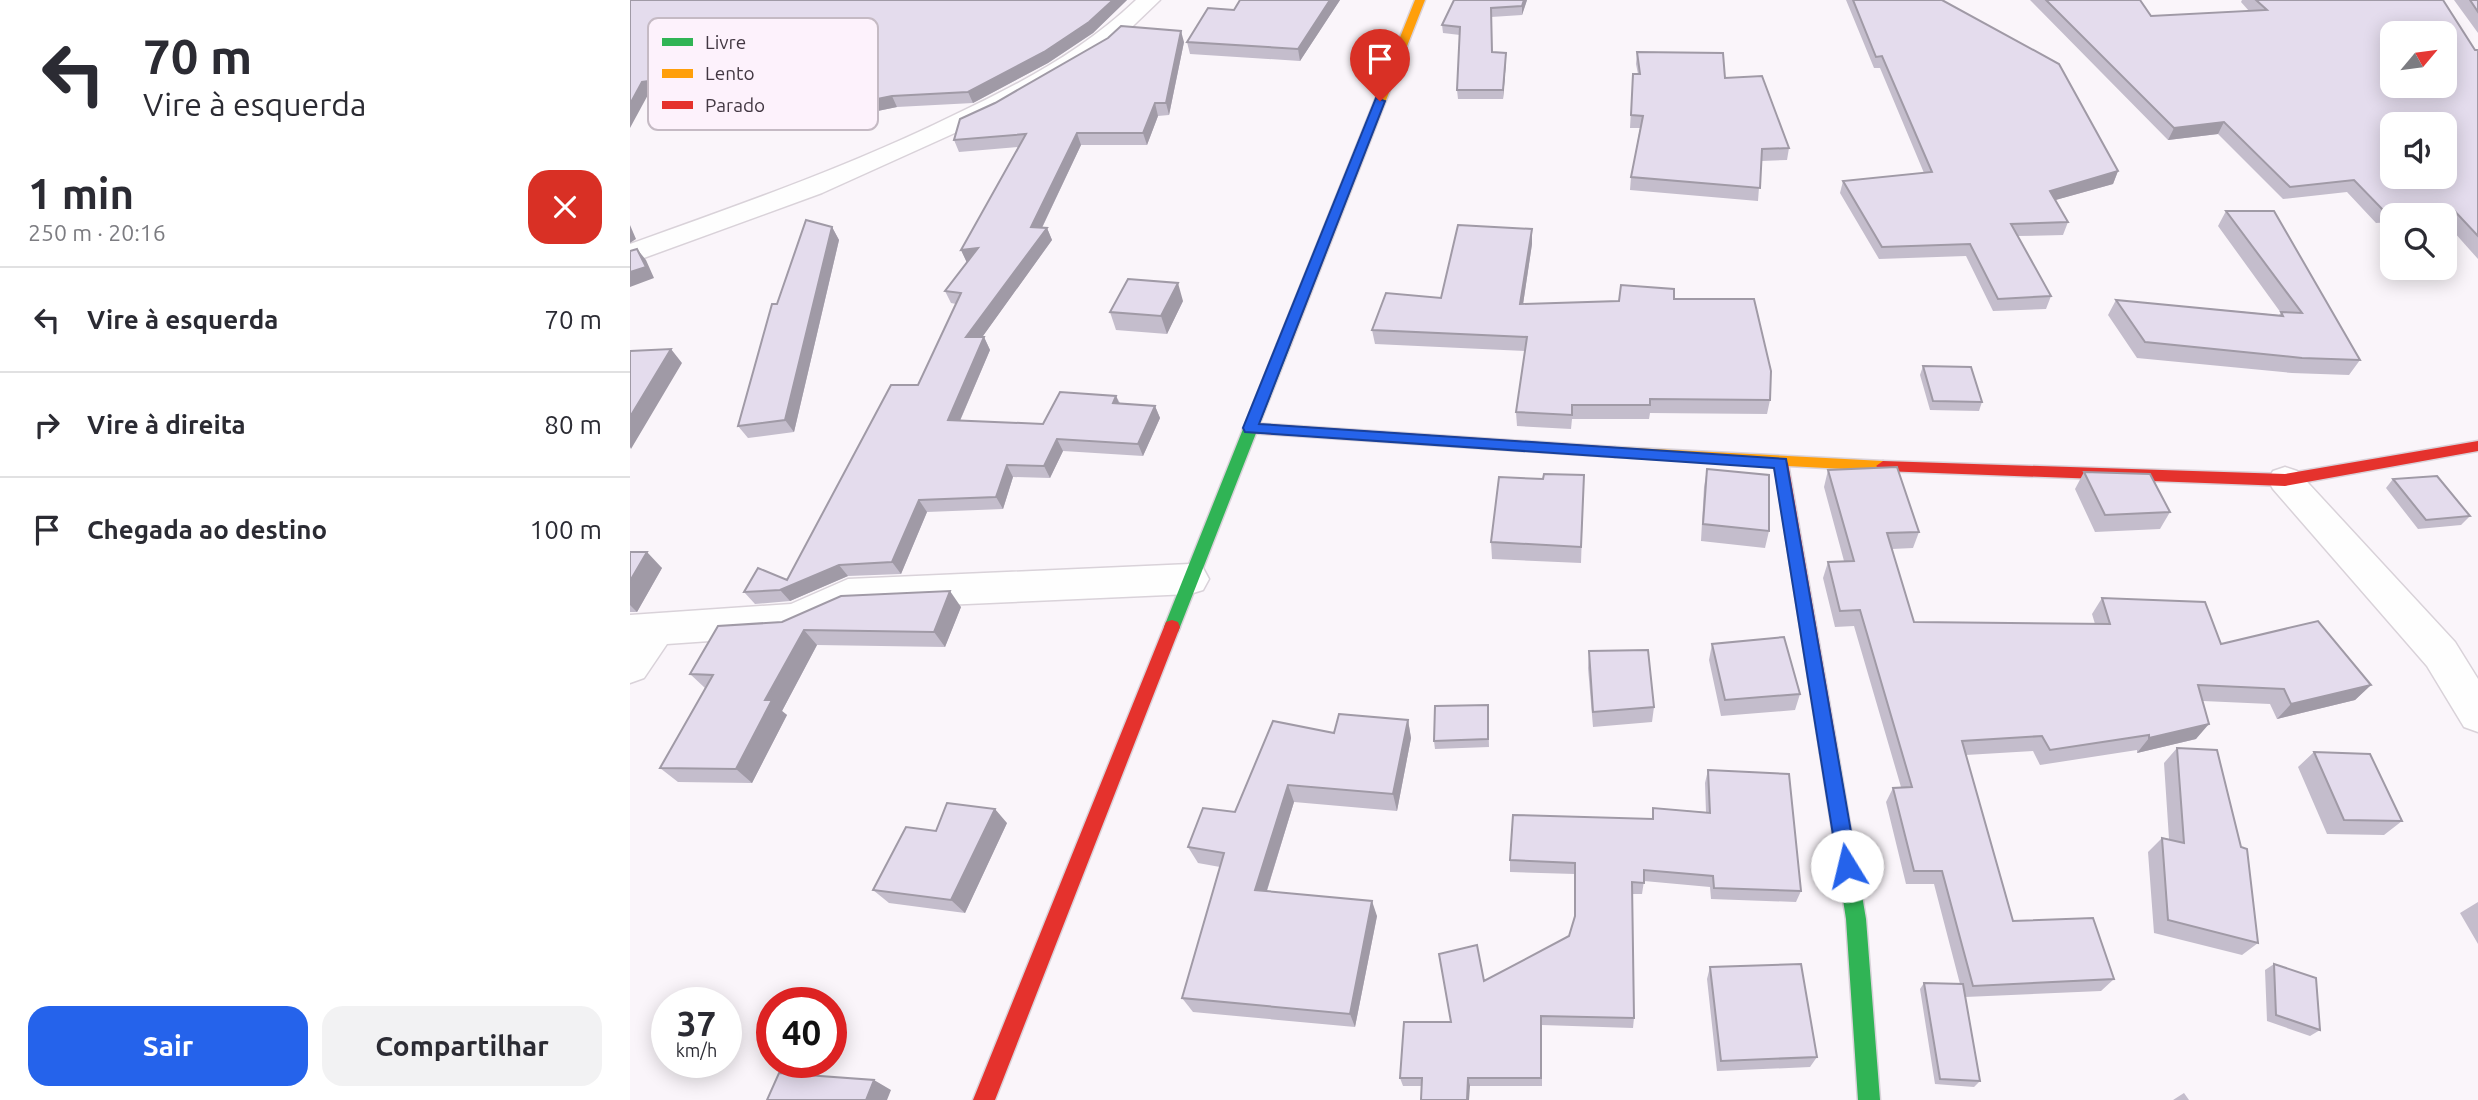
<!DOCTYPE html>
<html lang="pt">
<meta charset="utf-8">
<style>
:root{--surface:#fff;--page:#f2f2f3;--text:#2b2b33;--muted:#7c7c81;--line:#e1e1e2;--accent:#2563eb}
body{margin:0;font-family:Ubuntu,sans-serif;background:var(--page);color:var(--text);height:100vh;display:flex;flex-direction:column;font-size:26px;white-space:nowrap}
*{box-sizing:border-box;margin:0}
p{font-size:23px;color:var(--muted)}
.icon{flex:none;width:38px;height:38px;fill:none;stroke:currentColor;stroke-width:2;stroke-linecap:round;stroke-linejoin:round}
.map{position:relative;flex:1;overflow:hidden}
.sheet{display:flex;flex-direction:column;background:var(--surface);width:630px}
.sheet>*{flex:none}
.top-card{background:#fff;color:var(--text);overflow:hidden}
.needle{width:46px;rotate:61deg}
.fabs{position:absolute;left:1750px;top:21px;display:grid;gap:14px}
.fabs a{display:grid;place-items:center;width:77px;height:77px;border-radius:14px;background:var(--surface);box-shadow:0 4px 18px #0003;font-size:35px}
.speed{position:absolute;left:21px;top:987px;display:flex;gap:14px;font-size:35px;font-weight:700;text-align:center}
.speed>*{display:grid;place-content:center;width:91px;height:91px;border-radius:50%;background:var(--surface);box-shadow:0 4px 18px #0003;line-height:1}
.speed small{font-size:18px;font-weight:400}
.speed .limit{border:10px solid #d22;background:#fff;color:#111}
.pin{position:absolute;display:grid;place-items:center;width:60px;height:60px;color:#fff;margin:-72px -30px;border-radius:50% 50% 50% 0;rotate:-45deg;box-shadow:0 0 7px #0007}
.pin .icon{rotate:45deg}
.me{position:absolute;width:77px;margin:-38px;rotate:351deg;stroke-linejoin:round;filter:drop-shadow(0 0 5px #0008)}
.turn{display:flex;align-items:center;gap:24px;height:147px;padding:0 28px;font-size:32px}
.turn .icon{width:91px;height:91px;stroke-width:2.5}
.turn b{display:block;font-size:49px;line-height:60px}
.round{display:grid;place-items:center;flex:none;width:74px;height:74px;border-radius:21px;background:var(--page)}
.head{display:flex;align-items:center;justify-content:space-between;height:119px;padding:0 28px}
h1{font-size:42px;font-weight:600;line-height:52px}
.cta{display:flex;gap:14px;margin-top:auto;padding:14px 28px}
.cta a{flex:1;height:80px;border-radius:21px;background:var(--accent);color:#fff;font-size:28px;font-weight:600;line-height:80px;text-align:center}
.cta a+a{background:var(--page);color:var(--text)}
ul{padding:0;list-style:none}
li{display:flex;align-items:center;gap:21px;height:105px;padding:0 28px;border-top:2px solid var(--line)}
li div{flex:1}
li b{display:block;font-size:26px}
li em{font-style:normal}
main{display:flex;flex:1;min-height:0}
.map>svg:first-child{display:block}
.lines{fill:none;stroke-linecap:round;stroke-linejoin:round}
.street-casing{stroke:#d9d2d9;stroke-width:3}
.fast-casing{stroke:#d9d2d9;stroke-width:3}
.slow-casing{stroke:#d9d2d9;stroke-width:3}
.jam-casing{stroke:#d9d2d9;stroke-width:3}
.street{fill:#fefefe;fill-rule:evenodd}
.fast{fill:#30b455;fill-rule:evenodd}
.slow{fill:#ff9f0a;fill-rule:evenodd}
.jam{fill:#e5322d;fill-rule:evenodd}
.wall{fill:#c4bdcc}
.shaded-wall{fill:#a09aa6}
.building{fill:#e4dced;stroke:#a09aa6;stroke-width:2;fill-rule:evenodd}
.route{fill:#2563eb;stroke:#184099;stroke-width:2}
.key{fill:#fdf2fc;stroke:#c5bac4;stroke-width:2}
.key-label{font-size:19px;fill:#423742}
</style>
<main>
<section class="sheet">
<div class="top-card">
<div class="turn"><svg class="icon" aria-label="left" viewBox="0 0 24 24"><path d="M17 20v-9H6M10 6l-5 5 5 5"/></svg><div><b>70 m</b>Vire à esquerda</div></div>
</div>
<div class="head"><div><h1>1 min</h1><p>250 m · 20:16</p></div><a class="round" style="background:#d93025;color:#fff"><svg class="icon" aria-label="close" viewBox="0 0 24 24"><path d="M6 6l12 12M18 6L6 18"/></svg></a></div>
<ul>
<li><svg class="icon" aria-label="left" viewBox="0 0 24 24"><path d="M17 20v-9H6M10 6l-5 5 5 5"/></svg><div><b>Vire à esquerda</b></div><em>70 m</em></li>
<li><svg class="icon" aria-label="right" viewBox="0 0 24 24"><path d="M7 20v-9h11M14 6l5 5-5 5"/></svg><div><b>Vire à direita</b></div><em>80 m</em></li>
<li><svg class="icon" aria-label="arrive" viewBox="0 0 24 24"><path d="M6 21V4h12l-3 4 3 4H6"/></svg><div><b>Chegada ao destino</b></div><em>100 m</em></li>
</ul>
<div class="cta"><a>Sair</a><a>Compartilhar</a></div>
</section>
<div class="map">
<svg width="1848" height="1100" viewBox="0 0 1848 1100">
<rect width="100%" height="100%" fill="#faf5fa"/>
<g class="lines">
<defs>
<path id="street" d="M 506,0 L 530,0 L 480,48 L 369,113 L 192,193 L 0,263 L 0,244 C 109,205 218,167 322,116 C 388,85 453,51 506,0 Z
M 1655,467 L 1667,471 L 1825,642 L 1848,679 L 1848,732 L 1834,727 L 1797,666 L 1643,489 L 1638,480 L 1643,471 Z
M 560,564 L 573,568 L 579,579 L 573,590 L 560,594 L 223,609 L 165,635 L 37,644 L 14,678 L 0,683 L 0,615 L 161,604 L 218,579 Z"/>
<path id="fast" d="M 654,340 L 661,344 L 550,627 L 548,632 L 542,634 L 536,632 L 534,627 L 647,344 Z
M 1199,745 L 1205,747 L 1208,753 L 1236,919 L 1250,1100 L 1228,1100 L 1216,919 L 1190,753 L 1193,747 Z"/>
<path id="slow" d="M 785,0 L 795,0 L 661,344 L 659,347 L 649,347 L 647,344 Z
M 985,447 L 1253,461 L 1260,466 L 1253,471 L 985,457 L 978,452 Z"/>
<path id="jam" d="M 620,423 L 985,447 L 992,452 L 985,457 L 620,433 L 613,428 Z
M 1848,441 L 1848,451 L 1655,486 L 1253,471 L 1246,466 L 1253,461 L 1655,474 Z
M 1151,458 L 1158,463 L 1208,753 L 1205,759 L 1199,761 L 1193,759 L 1190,753 L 1144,463 Z
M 542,620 L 548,622 L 550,627 L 365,1100 L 343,1100 L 534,627 L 536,622 Z"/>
</defs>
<!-- street casing -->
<use href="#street" class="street-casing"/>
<!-- fast casing -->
<use href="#fast" class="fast-casing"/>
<!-- slow casing -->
<use href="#slow" class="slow-casing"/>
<!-- jam casing -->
<use href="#jam" class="jam-casing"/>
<!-- street -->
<use href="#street" class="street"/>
<!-- fast -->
<use href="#fast" class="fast"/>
<!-- slow -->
<use href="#slow" class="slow"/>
<!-- jam -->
<use href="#jam" class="jam"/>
</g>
<!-- wall -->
<path class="wall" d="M 0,0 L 497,0 L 463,33 L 418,63 L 343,103 L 267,107 L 189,123 L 183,112 L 181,99 L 165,102 L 161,95 L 108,99 L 101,88 L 106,81 L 19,93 Z
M 610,0 L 710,0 L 670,61 L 560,54 L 557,42 L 604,10 Z
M 824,0 L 897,0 L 892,15 L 861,17 L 862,52 L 876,61 L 873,99 L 828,99 L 827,90 L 830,35 L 813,33 L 812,25 Z
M 1216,0 L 1312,0 L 1488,171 L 1483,184 L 1425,200 L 1438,222 L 1433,235 L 1387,236 L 1421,296 L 1416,309 L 1363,311 L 1336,256 L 1249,259 L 1210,193 L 1213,181 L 1294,173 L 1250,68 L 1244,68 Z
M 1400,0 L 1510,0 L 1521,16 L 1619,11 L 1611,2 L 1612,0 L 1813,0 L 1845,50 L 1848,50 L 1848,259 L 1815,222 L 1815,215 L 1762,215 L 1762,222 L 1746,223 L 1717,192 L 1653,199 L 1588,134 L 1538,140 Z
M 1824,0 L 1848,0 L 1848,33 Z
M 554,42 L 539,115 L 528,116 L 517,145 L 451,145 L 412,228 L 417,228 L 422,240 L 352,337 L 354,337 L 360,350 L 330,421 L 413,424 L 486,396 L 490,403 L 525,406 L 530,418 L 513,456 L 433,451 L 420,478 L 383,477 L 373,509 L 297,512 L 271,574 L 218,576 L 160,601 L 125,604 L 114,592 L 157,580 L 288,385 L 326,304 L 321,303 L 315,291 L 337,262 L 331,250 L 388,147 L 329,152 L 324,140 Z
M 1007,52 L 1095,78 L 1159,148 L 1157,160 L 1131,161 L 1128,201 L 1000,190 L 1001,177 L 1010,128 L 1000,128 L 1003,74 L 1008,74 L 1006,64 Z
M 1596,211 L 1730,360 L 1719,375 L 1662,373 L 1507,358 L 1478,315 L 1486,300 L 1649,315 L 1651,313 L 1588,226 Z
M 202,227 L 209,240 L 164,432 L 118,438 L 108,426 L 147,304 Z
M 902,244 L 893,304 L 1044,299 L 1140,400 L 1137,414 L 1020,413 L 1019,419 L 942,419 L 941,429 L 887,426 L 886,412 L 895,351 L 745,344 L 742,330 L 811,298 Z
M 553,301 L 537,334 L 486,330 L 480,312 Z
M 1293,366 L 1352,402 L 1349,411 L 1300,410 L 1290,375 Z
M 1077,469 L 1139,531 L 1135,548 L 1071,541 L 1074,487 Z
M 1198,470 L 1289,532 L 1283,548 L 1262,549 L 1284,622 L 1465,624 L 1462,614 L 1472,598 L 1591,644 L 1741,685 L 1725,700 L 1647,719 L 1640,704 L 1573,701 L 1566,739 L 1507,753 L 1507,750 L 1410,765 L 1403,751 L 1336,755 L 1383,921 L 1484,979 L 1471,991 L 1335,997 L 1350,1081 L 1344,1087 L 1305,1084 L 1290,989 L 1294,983 L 1330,984 L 1304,884 L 1276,884 L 1256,802 L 1263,788 L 1271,787 L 1224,626 L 1205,627 L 1193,578 L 1198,562 L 1214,561 L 1194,487 Z
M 1454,472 L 1540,512 L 1530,529 L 1465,532 L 1445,489 Z
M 954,475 L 951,563 L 862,559 L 861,542 L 913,479 Z
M 1763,479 L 1840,516 L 1831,525 L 1788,529 L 1756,488 Z
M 0,552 L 32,568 L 7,612 L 0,612 Z
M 331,607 L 315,647 L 187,645 L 152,711 L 157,715 L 122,783 L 48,782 L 30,768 L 75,688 L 60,674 L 152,622 Z
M 1082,644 L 1170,694 L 1165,710 L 1091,716 L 1079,660 Z
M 959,651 L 1024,707 L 1022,722 L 963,727 L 958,668 Z
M 858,713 L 859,747 L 805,749 L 804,741 Z
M 778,720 L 781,738 L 767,811 L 664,802 L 637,891 L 747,916 L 725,1027 L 563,1012 L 552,998 L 590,867 L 568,863 L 558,847 L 605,812 L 704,733 Z
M 1547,748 L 1611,847 L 1628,943 L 1612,955 L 1524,933 L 1518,852 L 1532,838 L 1539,839 L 1534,763 Z
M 1684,752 L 1772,821 L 1754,835 L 1697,834 L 1668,767 Z
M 1078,770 L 1171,891 L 1166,902 L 1081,899 L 1080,887 L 1014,881 L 1012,894 L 1002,894 L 1004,1018 L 1003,1028 L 912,1025 L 912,1086 L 773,1086 L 770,1078 L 821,1022 L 854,981 L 939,936 L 945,918 L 945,874 L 880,872 L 880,860 L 1022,819 L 1023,808 L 1076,812 L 1075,783 Z
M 377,823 L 335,913 L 259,903 L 243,890 L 306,831 Z
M 1848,902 L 1848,944 L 1830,913 Z
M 1644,964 L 1690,1030 L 1680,1036 L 1637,1021 L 1635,970 Z
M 1080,967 L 1187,1057 L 1180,1067 L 1087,1071 L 1077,979 Z
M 1554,1093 L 1559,1100 L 1543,1100 Z"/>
<!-- shaded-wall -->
<path class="shaded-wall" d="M 483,0 L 497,0 L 463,33 L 418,63 L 343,103 L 338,92 Z
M 700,0 L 710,0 L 670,61 L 668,49 Z
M 894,0 L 897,0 L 892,15 L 892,6 Z
M 551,31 L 554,42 L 539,115 L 536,103 Z
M 876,53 L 876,61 L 873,99 L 873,90 Z
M 114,68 L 120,79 L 19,93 L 0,128 L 0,104 L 12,82 Z
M 180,87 L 186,98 L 165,102 L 159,91 Z
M 262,96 L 267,107 L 189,123 L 183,112 Z
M 525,103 L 528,116 L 517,145 L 513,133 Z
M 1594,122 L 1588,134 L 1538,140 L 1544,128 Z
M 447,133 L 451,145 L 406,240 L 401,227 Z
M 1488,171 L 1483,184 L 1415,203 L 1420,191 Z
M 0,225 L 6,239 L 0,243 Z
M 202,227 L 209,240 L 164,432 L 155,420 Z
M 417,228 L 422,240 L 343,350 L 336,337 Z
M 902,229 L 902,244 L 891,318 L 890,304 Z
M 348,248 L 337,263 L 331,250 Z
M 7,249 L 16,260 L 24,278 L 0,287 L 0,272 Z
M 548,283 L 553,301 L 537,334 L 531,316 Z
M 354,337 L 360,350 L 325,432 L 318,420 Z
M 41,349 L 52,363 L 1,449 L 0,447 L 0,417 Z
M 486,396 L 491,408 L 483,403 Z
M 525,406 L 530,418 L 513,456 L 508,444 Z
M 427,439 L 433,451 L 420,478 L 414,466 Z
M 377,465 L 383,477 L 373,509 L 366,497 Z
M 289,500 L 297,512 L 271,574 L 262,562 Z
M 17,552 L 32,568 L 7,612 L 0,605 L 0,581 Z
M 209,565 L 218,576 L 160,601 L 150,590 Z
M 320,591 L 331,607 L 315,647 L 304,632 Z
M 174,630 L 187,645 L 152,711 L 157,715 L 122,783 L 106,769 L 135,700 Z
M 1741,685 L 1725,700 L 1647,719 L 1661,704 Z
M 778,720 L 781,738 L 767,811 L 763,794 Z
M 1579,724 L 1566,739 L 1507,753 L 1519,738 Z
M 658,785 L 664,802 L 632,906 L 625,890 Z
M 365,809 L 377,823 L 335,913 L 321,900 Z
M 742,901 L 747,916 L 725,1027 L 720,1014 Z
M 838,1078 L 840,1086 L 839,1100 L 837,1100 Z
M 244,1080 L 261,1090 L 257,1100 L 236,1100 Z"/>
<!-- building -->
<path class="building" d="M 0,0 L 483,0 L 459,22 L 414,52 L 338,92 L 262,96 L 183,112 L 180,87 L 159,91 L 159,84 L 101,88 L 114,68 L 12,82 L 0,104 Z
M 610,0 L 700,0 L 668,49 L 557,42 L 578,8 L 604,10 Z
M 824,0 L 894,0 L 892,6 L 861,8 L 862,52 L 876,53 L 873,90 L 827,90 L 830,27 L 812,25 Z
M 1223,0 L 1312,0 L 1429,64 L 1488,171 L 1420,191 L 1438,222 L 1381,224 L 1421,296 L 1368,299 L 1340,244 L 1252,247 L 1213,181 L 1302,172 L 1252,56 L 1246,57 Z
M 1416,0 L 1510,0 L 1521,16 L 1637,10 L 1626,0 L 1813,0 L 1845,50 L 1848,50 L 1848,236 L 1820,206 L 1754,211 L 1724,180 L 1660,187 L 1594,122 L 1544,128 ZM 1762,33 L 1815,33 L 1815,86 L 1762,86 ZM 1762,124 L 1815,124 L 1815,177 L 1762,177 Z
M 1840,0 L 1848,0 L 1848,12 Z
M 491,26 L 551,31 L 536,103 L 525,103 L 513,133 L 447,133 L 401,227 L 417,228 L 336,337 L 354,337 L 318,420 L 413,424 L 430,392 L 486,396 L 483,403 L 525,406 L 508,444 L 427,439 L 414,466 L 377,465 L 366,497 L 289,500 L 262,562 L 209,565 L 150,590 L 114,592 L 128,568 L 157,580 L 261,385 L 288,385 L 331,293 L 315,291 L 348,248 L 331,250 L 396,134 L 324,140 L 330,119 L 365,103 L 478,38 Z
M 1007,52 L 1093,53 L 1095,78 L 1132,76 L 1159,148 L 1132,149 L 1130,188 L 1001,177 L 1013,116 L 1001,115 L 1003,74 L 1010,74 Z
M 1596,211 L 1644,211 L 1730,360 L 1672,358 L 1515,342 L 1486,300 L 1653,316 L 1651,312 L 1672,313 Z
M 176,220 L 202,227 L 155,420 L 108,426 L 142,304 L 147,304 Z
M 828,225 L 902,229 L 890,304 L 989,301 L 991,285 L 1044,289 L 1044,299 L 1124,299 L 1141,371 L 1140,400 L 1020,399 L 1020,405 L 942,405 L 942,415 L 886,412 L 897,337 L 742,330 L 756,293 L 811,298 Z
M 7,249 L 16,267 L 0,272 L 0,251 Z
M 498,279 L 548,283 L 531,316 L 480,312 Z
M 41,349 L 0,417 L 0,351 Z
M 1293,366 L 1341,367 L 1352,402 L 1303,401 Z
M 1267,467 L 1289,532 L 1257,533 L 1284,622 L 1480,624 L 1472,598 L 1575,602 L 1591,644 L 1688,621 L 1741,685 L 1661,704 L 1654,689 L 1568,685 L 1579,724 L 1519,738 L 1519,735 L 1420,750 L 1412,736 L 1332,741 L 1383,921 L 1463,918 L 1484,979 L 1343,986 L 1312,871 L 1284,871 L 1263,788 L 1282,787 L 1230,610 L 1210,611 L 1198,562 L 1224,561 L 1198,470 Z
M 1077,469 L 1139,475 L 1139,531 L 1073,524 Z
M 1454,472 L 1520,474 L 1540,512 L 1475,515 Z
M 914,474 L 954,475 L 951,547 L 861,542 L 869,477 L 913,479 Z
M 1807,476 L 1840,516 L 1796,520 L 1763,479 Z
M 0,552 L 17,552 L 0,581 Z
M 320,591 L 304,632 L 174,630 L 135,700 L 142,700 L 106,769 L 30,768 L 83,675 L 60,674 L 88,626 L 152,622 L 211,596 Z
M 1154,637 L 1170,694 L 1095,700 L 1082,644 Z
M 1018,650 L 1024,707 L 963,712 L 959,651 Z
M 858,705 L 858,739 L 804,741 L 805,706 Z
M 709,714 L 778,720 L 763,794 L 658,785 L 625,890 L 742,901 L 720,1014 L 552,998 L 594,853 L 558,847 L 573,808 L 605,812 L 643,721 L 704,733 Z
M 1547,748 L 1587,750 L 1611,847 L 1617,849 L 1628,943 L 1538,920 L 1532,838 L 1554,843 Z
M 1684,752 L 1740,754 L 1772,821 L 1714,820 Z
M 1078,770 L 1159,774 L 1171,891 L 1084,888 L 1083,876 L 1014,870 L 1014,883 L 1002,882 L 1004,1018 L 911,1016 L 911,1078 L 838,1078 L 837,1100 L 791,1100 L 792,1078 L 770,1078 L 774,1022 L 821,1022 L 809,954 L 847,945 L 854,981 L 939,936 L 945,916 L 945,863 L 880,860 L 883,815 L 1023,819 L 1023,808 L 1080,813 Z
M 317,803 L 365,809 L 321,900 L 243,890 L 276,827 L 306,831 Z
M 1171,964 L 1187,1057 L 1091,1061 L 1080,967 Z
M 1644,964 L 1686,978 L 1690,1030 L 1646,1015 Z
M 1294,983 L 1333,984 L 1350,1081 L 1310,1079 Z
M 149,1073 L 244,1080 L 236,1100 L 137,1100 Z"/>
<!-- route -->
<path class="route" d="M 746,98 L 755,101 L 629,424 L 1156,459 L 1227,866 L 1224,872 L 1217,875 L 1211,872 L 1208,866 L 1144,468 L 615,432 L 613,428 Z"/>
<!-- legend -->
<rect x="18" y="18" width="230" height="112" rx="10" class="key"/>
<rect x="32" y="38" width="31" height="8" fill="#30b455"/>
<rect x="32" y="69" width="31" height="9" fill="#ff9f0a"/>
<rect x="32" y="101" width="31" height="8" fill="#e5322d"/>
<g class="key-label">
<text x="75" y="49">Livre</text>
<text x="75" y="80">Lento</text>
<text x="75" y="112">Parado</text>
</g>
</svg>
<div class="fabs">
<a><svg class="needle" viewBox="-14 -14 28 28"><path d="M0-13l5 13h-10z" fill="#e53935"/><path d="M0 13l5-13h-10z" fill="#7c7c81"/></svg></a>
<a><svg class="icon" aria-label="sound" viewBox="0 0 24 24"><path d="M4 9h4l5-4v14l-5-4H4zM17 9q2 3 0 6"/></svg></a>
<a><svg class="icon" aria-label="search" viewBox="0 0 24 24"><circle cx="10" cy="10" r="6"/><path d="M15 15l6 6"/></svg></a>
</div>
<div class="speed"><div>37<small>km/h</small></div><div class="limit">40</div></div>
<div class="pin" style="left:750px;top:101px;background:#d93025"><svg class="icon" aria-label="arrive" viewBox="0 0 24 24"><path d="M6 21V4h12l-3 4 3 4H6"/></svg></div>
<svg class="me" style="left:1217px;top:866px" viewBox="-20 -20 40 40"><circle r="19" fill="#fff"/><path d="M0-13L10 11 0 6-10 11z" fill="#2563eb"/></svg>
</div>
</main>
